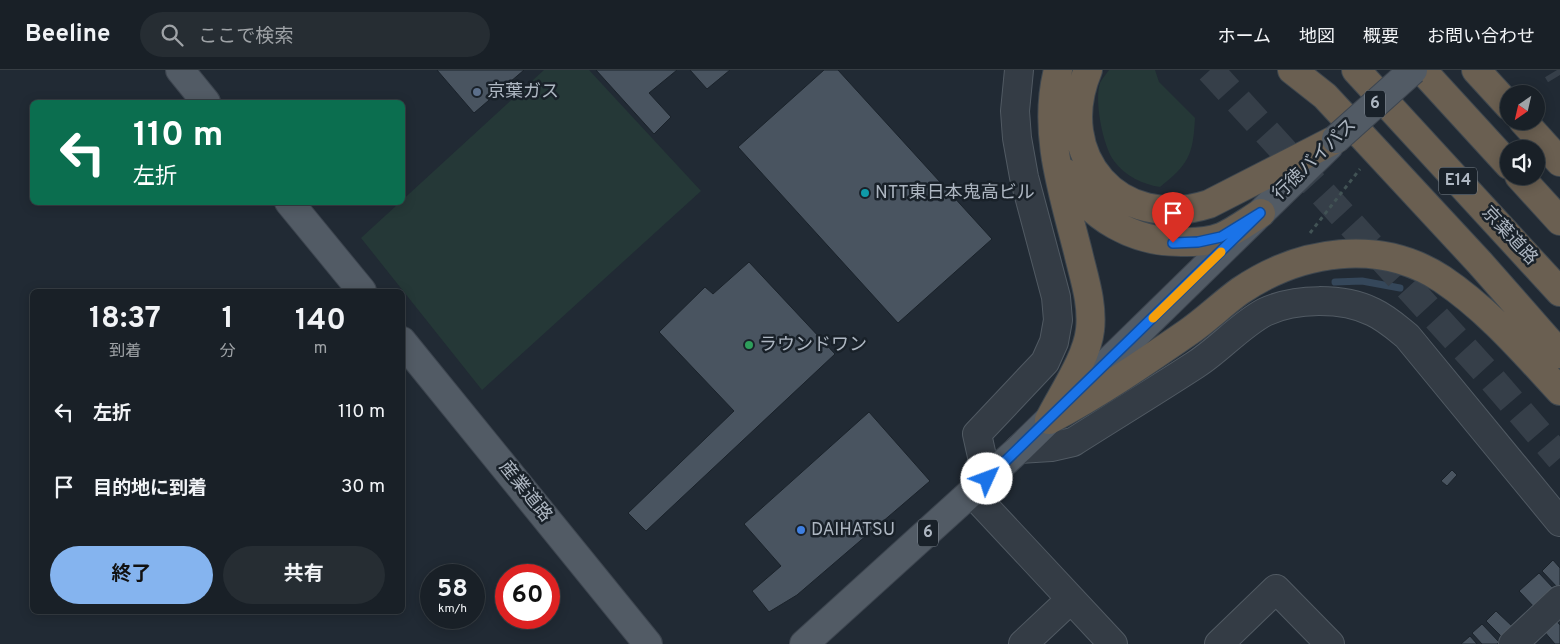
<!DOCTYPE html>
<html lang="ja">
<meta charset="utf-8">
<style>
:root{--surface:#192027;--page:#262d33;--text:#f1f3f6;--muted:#9fa3a7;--line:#373e44;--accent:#85b4ef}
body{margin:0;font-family:Overpass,"Noto Sans JP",sans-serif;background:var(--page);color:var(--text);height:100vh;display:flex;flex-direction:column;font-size:19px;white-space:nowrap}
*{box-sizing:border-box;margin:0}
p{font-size:16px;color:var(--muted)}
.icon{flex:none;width:28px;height:28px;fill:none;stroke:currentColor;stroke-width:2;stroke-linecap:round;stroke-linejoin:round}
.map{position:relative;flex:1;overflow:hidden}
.panel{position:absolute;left:30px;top:219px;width:375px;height:325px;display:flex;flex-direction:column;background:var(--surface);border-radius:8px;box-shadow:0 2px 12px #0003,0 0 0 1px var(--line)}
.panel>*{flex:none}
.hud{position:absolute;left:30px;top:30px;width:375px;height:105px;border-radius:8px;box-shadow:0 2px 12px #0003,0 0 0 1px var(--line);background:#0b6e4f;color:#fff;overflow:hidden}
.needle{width:32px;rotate:214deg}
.fabs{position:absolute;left:1500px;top:15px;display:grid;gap:10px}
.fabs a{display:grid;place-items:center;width:45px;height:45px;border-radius:50%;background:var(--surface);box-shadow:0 2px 12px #0003,0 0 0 1px var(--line);font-size:25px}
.speed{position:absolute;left:420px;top:494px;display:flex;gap:10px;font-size:25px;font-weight:700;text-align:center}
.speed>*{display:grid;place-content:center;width:65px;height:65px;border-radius:50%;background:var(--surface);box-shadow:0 2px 12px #0003,0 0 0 1px var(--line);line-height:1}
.speed small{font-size:12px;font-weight:400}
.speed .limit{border:8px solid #d22;background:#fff;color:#111}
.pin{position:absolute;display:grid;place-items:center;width:42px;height:42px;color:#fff;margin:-51px -21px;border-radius:50% 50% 50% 0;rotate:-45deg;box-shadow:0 0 5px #0007}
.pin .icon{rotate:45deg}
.me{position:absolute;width:55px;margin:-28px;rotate:47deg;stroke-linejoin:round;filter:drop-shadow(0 0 4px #0008)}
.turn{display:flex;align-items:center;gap:18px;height:105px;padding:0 20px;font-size:22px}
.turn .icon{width:65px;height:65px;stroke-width:2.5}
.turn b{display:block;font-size:35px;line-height:42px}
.eta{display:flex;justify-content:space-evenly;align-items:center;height:85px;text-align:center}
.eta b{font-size:30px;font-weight:700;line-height:35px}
.action{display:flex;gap:10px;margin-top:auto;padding:10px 20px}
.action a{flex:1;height:58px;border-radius:30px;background:var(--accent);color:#111;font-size:20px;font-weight:700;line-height:58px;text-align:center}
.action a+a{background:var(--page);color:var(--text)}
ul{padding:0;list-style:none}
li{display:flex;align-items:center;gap:15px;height:75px;padding:0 20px}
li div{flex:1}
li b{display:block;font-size:19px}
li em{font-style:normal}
header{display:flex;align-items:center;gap:30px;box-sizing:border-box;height:70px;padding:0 25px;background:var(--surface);border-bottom:1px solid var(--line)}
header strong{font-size:24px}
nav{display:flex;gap:28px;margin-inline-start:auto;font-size:18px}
.search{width:350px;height:45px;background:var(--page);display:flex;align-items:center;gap:12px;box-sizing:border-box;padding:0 18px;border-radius:28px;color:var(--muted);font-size:19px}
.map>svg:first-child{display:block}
.green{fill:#253837}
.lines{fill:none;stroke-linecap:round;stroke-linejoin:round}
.stream{stroke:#35475a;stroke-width:7}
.building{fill:#495460;stroke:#1b232b}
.highway-tunnel{stroke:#363f49;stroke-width:28;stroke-dasharray:28 14;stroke-linecap:butt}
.minor-casing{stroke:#515a63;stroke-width:30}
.major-casing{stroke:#3d454f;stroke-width:30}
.highway-casing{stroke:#3e474f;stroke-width:30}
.path{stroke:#425355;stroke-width:3;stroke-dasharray:4 4;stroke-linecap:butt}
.minor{stroke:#343c45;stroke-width:28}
.major{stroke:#525b65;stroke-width:28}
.highway{stroke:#6a5f51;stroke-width:28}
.major-bridge-casing{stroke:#3d454f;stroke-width:30;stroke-linecap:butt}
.major-bridge{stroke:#525b65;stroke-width:28}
.route-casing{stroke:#114b97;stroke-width:12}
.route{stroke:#1a73e8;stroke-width:9}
.slow{stroke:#f59e0b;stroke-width:9}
.service-dot{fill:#5c6f8a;stroke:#192129;stroke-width:2}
.culture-dot{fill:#0f9aa8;stroke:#192129;stroke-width:2}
.leisure-dot{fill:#2e9e5b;stroke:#192129;stroke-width:2}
.shop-dot{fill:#3f7fe0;stroke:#192129;stroke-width:2}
.labels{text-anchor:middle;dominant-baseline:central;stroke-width:5;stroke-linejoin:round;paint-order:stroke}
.shield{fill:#192129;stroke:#818a94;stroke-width:1}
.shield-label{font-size:16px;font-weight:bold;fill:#aeb7c2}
.poi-label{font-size:18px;fill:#aeb7c2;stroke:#192129;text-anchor:start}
.street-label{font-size:18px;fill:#aeb7c2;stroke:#192129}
</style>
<header>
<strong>Beeline</strong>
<div class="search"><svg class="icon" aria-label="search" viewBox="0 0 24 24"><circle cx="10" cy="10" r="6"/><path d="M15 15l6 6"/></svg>ここで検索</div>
<nav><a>ホーム</a><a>地図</a><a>概要</a><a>お問い合わせ</a></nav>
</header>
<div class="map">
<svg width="1560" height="574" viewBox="0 0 1560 574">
<rect width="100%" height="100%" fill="#212a34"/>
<!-- green -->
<path class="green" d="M 544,0 L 589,0 L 701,121 L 482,320 L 361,168 Z
M 1109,0 L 1155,0 L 1159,12 L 1195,48 C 1193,85 1189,94 1160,117 C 1142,114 1125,106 1114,91 C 1103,76 1094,31 1100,13 C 1102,9 1106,4 1109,0 Z"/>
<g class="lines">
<!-- stream -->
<path class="stream" d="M 1335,212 L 1362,211 L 1400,218"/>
</g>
<!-- building -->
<path class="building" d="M 437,0 L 524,0 L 474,43 Z
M 596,0 L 677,0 L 649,23 L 671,47 L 654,64 Z
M 690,0 L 730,0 L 707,19 Z
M 824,0 L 838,0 L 992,169 L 898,253 L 738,77 Z
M 749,192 L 835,284 L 646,461 L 628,443 L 734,341 L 659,262 L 705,217 L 713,224 Z
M 869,342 L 930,411 L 797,525 L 769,542 L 752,521 L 781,496 L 744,454 Z
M 1452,400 L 1457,405 L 1447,416 L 1441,411 Z
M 1553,490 L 1560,498 L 1560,517 L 1558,518 L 1542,501 Z
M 1539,503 L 1555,520 L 1535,538 L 1519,521 Z
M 1496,541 L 1513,557 L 1502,567 L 1486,551 Z
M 1555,549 L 1560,555 L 1560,574 L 1555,574 L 1543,560 Z
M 1482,554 L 1499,572 L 1497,574 L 1482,574 L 1472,563 Z
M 1470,566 L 1477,574 L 1461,574 Z"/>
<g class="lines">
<!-- highway-tunnel -->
<path class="highway-tunnel" d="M 1210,0 L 1485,301 L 1560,388
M 1557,0 L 1560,5"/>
<defs>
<path id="minor" d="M 1019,379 L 1051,377 L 1073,372 C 1114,346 1155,321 1195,295 C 1219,280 1240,255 1265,242 C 1295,228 1342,227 1373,242 C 1386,248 1396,257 1407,266 L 1560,452
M 987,409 L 977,364 L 1045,292 L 1054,272 L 1058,250 L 1056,227 L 1024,107 L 1017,68 L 1015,41 L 1019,0
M 972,423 L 1113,574
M 1023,574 L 1071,529
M 1219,574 L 1276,519 L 1330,574
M 1513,574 L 1560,530"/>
<path id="major" d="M 180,0 L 206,32
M 289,132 L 362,221
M 402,271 L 648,574
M 804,574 L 1019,379 L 1329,76"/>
<path id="highway" d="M 1088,0 C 1052,86 1119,163 1209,134 L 1336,69
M 1292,0 L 1325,26 L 1480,193 L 1560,284
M 1356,0 L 1560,222
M 1422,0 L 1509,95
M 1476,0 L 1509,36
M 1523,51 L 1560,92
M 1064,102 C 1088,148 1135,174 1187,172 C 1198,172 1211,171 1221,167 C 1235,161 1248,151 1261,143
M 1519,106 L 1560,151
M 1049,350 C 1097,325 1142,294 1187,263 C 1206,250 1222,234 1240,221 C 1300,180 1379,168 1442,209 C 1488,240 1523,281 1560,321
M 1049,350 C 1062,324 1087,288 1090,260 C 1093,233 1084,208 1078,182 C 1063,123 1042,61 1058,0"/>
</defs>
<!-- minor casing -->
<use href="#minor" class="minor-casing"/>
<!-- major casing -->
<use href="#major" class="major-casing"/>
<!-- highway casing -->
<use href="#highway" class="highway-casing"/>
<!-- path -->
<path class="path" d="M 1310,163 L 1360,99"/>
<!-- minor -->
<use href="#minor" class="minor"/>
<!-- major -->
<use href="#major" class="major"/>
<!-- highway -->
<use href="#highway" class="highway"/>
<defs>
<path id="major-bridge" d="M 1336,69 L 1413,0"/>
</defs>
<!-- major-bridge casing -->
<use href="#major-bridge" class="major-bridge-casing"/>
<!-- major-bridge -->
<use href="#major-bridge" class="major-bridge"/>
</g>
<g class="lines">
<defs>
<path id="route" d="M 987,409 L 1260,143 L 1221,167 L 1198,172 L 1173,173"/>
</defs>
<!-- route casing -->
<use href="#route" class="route-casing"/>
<!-- route -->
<use href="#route" class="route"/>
<!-- slow -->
<path class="slow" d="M 1153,248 L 1221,182"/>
</g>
<!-- markers -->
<circle class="service-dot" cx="477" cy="22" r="5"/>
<circle class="culture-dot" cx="865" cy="123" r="5"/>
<circle class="leisure-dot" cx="749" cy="275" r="5"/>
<circle class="shop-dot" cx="801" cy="460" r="5"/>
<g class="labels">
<!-- shield labels -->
<g class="shield">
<rect x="1365" y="20.5" width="20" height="27" rx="4"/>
<rect x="1439" y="97.5" width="38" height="27" rx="4"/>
<rect x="918" y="449.5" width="20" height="27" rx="4"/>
</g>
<g class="shield-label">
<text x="1375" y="34">6</text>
<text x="1458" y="111">E14</text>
<text x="928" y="463">6</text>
</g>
<!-- poi labels -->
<g class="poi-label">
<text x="487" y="22">京葉ガス</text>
<text x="875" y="123">NTT東日本鬼高ビル</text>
<text x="759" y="275">ラウンドワン</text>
<text x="811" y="460">DAIHATSU</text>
</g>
<!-- street labels -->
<g class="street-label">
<text transform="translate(1315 90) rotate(-44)">行徳バイパス</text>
<text transform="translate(1509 166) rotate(47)">京葉道路</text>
<text transform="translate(525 422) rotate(51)">産業道路</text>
</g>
</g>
</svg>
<div class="fabs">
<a><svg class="needle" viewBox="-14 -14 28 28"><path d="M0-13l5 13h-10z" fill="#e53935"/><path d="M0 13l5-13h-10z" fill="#9fa3a7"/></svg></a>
<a><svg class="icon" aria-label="sound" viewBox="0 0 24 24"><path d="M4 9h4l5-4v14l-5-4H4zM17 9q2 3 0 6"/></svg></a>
</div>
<div class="speed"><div>58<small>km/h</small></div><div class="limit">60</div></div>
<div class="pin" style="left:1173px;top:173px;background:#d93025"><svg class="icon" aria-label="arrive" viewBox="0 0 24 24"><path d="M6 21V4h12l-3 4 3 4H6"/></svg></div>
<svg class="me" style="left:987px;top:409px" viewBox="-20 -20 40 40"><circle r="19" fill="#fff"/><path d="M0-13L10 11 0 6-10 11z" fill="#1a73e8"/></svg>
<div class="hud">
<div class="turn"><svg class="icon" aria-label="left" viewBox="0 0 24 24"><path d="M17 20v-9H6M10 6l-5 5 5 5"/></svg><div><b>110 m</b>左折</div></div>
</div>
<section class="panel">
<div class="eta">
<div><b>18:37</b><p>到着</p></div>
<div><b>1</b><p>分</p></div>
<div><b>140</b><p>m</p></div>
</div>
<ul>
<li><svg class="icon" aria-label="left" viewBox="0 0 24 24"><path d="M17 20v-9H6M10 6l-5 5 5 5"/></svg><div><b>左折</b></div><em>110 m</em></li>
<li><svg class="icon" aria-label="arrive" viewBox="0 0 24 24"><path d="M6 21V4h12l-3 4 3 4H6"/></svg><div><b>目的地に到着</b></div><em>30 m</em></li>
</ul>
<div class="action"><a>終了</a><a>共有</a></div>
</section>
</div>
